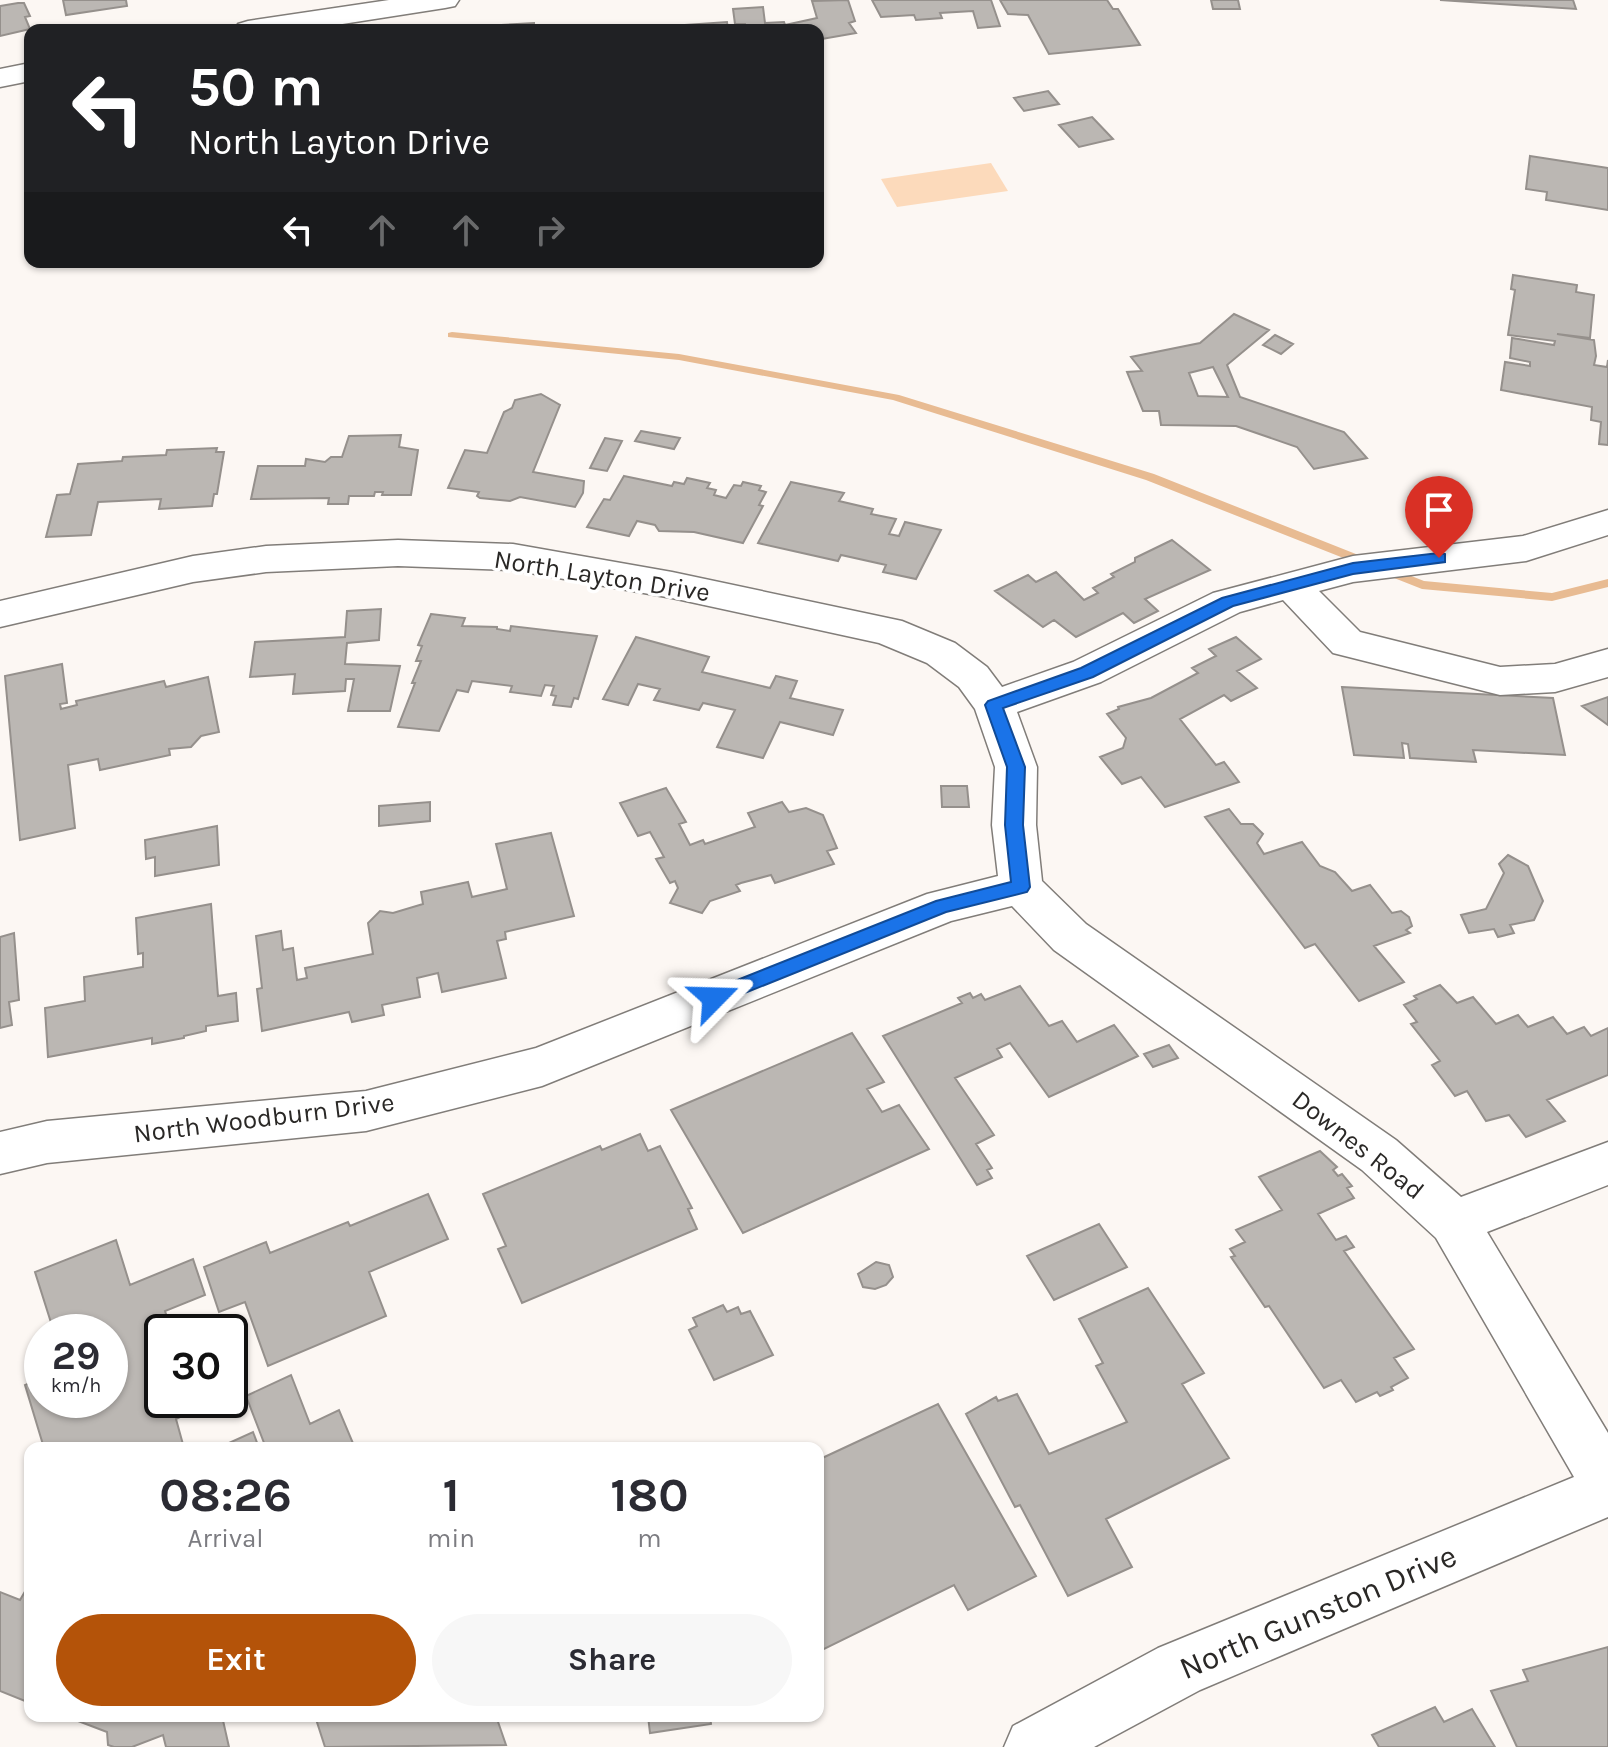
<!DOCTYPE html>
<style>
:root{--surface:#fff;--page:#f7f7f7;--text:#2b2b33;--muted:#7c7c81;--accent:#b45309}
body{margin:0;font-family:Karla,sans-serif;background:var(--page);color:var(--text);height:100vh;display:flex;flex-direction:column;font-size:30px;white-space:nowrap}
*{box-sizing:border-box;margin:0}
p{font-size:26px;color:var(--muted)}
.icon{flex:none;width:44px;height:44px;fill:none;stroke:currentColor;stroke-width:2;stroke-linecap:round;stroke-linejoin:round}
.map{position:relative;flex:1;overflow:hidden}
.details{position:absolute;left:24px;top:1442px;width:800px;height:280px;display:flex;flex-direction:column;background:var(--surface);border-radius:16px;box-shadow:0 2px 6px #0004}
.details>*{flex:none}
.guide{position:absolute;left:24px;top:24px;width:800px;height:244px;border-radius:16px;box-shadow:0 2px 6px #0004;background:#202124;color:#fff;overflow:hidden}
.speed{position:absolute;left:24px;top:1314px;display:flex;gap:16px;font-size:40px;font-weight:700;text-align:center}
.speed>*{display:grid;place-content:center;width:104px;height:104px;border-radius:50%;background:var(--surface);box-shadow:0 2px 6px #0004;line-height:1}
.speed small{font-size:20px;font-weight:400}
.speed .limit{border:4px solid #111;border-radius:12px;background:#fff;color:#111}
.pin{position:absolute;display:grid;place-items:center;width:68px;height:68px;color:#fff;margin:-82px -34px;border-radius:50% 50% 50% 0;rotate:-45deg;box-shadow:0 0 8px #0007}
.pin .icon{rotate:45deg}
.me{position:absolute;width:88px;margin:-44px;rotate:68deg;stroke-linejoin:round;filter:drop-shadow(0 0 6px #0008)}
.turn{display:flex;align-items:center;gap:28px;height:168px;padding:0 32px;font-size:36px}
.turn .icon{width:104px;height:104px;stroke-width:2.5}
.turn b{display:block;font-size:56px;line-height:68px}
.lanes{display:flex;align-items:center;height:76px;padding:0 32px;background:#0003;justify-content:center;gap:40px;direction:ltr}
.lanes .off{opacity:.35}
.eta{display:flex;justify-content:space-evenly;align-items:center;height:136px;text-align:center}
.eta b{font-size:48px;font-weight:700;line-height:56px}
.cta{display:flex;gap:16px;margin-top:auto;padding:16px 32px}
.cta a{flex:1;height:92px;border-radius:48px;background:var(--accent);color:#fff;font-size:32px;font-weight:700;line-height:92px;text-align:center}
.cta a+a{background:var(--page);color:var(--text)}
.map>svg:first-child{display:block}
.green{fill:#fcdabb}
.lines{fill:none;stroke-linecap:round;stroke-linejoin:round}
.stream{fill:#e8bb92;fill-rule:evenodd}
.building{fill:#bbb7b3;stroke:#95908c;stroke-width:2;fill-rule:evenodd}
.minor-casing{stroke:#817d79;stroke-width:3}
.minor{fill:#fff;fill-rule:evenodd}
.route{fill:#1a73e8;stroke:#114b97;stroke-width:2}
.labels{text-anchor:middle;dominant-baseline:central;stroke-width:7;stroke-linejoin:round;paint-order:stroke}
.street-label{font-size:26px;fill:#2a2826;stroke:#fff}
.near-street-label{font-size:32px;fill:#2a2826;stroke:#fff}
</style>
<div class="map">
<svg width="1608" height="1747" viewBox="0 0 1608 1747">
<rect width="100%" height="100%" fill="#fcf7f3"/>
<!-- green -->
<path class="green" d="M 991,163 L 1008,191 L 897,207 L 881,179 Z"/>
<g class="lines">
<!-- stream -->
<path class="stream" d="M 452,332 L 679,354 L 899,395 L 1154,474 L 1424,581 L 1552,593 L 1608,579 L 1608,587 L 1552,601 L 1422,589 L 1146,480 L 893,400 L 679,360 L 448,337 L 448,333 Z"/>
</g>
<!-- building -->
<path class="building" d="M 63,0 L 126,0 L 127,6 L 66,15 Z
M 848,0 L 855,21 L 849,23 L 856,33 L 822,39 L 818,37 L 818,30 L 746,30 L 745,24 L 735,24 L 733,9 L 763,7 L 765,23 L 784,22 L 785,25 L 817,18 L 812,1 Z
M 872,0 L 991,0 L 1000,26 L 978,28 L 973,11 L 940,13 L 942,18 L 916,20 L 914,15 L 881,17 Z
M 1000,0 L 1107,0 L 1113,9 L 1118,9 L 1140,45 L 1049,54 L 1028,15 L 1008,14 Z
M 1211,0 L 1238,0 L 1240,9 L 1213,9 Z
M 1573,0 L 1576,9 L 1440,0 Z
M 18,3 L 24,3 L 30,16 L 25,17 L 30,29 L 0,36 L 0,6 Z
M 727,22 L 728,30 L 613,30 Z
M 534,23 L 534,30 L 502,30 L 502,25 Z
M 1048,91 L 1059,104 L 1024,111 L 1014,98 Z
M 1092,117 L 1113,139 L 1079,147 L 1059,125 Z
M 1530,156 L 1608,168 L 1608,210 L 1546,200 L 1547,192 L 1526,189 Z
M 1513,275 L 1577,285 L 1576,292 L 1594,295 L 1590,338 L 1557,334 L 1594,340 L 1596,356 L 1594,365 L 1607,367 L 1608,360 L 1608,445 L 1599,444 L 1601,422 L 1591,420 L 1592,407 L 1501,390 L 1505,362 L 1530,366 L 1530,362 L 1510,358 L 1512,338 L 1554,345 L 1555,341 L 1508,335 L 1515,290 L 1511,289 Z
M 1234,314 L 1269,330 L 1227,365 L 1240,397 L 1344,432 L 1367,458 L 1314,469 L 1297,447 L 1236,426 L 1161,425 L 1159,411 L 1143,411 L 1127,372 L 1142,371 L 1131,357 L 1200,343 ZM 1213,367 L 1228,397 L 1198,396 L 1189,373 Z
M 1275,335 L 1293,344 L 1281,354 L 1263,345 Z
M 541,394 L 560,405 L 533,472 L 584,481 L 583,493 L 575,507 L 520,497 L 510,501 L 480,498 L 477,496 L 479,492 L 448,488 L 465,450 L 487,453 L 504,412 L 512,408 L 515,400 Z
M 641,431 L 680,438 L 674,449 L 635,441 Z
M 401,435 L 399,447 L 418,450 L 411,495 L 382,495 L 383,492 L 375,492 L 374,496 L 349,496 L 348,504 L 328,504 L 329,498 L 251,499 L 258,466 L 305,466 L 306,459 L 325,462 L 331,457 L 342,457 L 349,436 Z
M 605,438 L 622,441 L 607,471 L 590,468 Z
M 217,448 L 216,452 L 224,452 L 217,494 L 214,494 L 212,506 L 159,509 L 161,499 L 98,502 L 91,535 L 46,537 L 57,495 L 70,494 L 78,464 L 122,461 L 123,457 L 166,455 L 167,450 Z
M 624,476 L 672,486 L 674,482 L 684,484 L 687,478 L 710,483 L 707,488 L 716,490 L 714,495 L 726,498 L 734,485 L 741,486 L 743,482 L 761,486 L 759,490 L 766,492 L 759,505 L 763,506 L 743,543 L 694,532 L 659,531 L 655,525 L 637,521 L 629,536 L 587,527 L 604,499 L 610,500 Z
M 791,482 L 844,493 L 839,501 L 873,509 L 871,514 L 896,519 L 889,534 L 899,536 L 905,522 L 941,530 L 916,579 L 883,572 L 886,565 L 841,555 L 838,561 L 758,543 Z
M 1172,540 L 1210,570 L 1145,599 L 1158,611 L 1134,623 L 1123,613 L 1076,637 L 1054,620 L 1043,627 L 995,591 L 1028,575 L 1036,582 L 1056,572 L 1084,600 L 1098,593 L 1093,588 L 1114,577 L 1111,574 L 1135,562 L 1135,558 Z
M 381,609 L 379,640 L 347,643 L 345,664 L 400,666 L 390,711 L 348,711 L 354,679 L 346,679 L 345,691 L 293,694 L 295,674 L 250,677 L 255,642 L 345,637 L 347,611 Z
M 431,614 L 465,618 L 462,626 L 497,627 L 497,629 L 510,631 L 511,626 L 597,636 L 578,699 L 574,698 L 571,707 L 553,705 L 556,696 L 551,695 L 554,686 L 545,685 L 541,696 L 510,692 L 512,686 L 472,681 L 468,692 L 457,690 L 439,731 L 398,727 L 415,683 L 412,683 L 421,661 L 416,661 L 422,646 L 418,645 Z
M 636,637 L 709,657 L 702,672 L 770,688 L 776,676 L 797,681 L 790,698 L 843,710 L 833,735 L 780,722 L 763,758 L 717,747 L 735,710 L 703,703 L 699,710 L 654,700 L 660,689 L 638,684 L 628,705 L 603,699 Z
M 1236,637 L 1261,659 L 1237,671 L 1257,688 L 1231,701 L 1224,695 L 1180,719 L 1216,765 L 1224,762 L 1239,782 L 1165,807 L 1141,777 L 1122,784 L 1100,757 L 1123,748 L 1126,738 L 1107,714 L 1119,709 L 1118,707 L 1151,698 L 1198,673 L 1192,668 L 1216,656 L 1209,649 Z
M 62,664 L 67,703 L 60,704 L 61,709 L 77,705 L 76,701 L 164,681 L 166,687 L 208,677 L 219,732 L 201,736 L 191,747 L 169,749 L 170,755 L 100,770 L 98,759 L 68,765 L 75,828 L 20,840 L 5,676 Z
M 1342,687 L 1553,698 L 1565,755 L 1473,750 L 1476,762 L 1410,758 L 1408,744 L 1402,743 L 1404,758 L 1354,755 Z
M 1608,697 L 1608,725 L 1582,706 Z
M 941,786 L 967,786 L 969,807 L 942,807 Z
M 666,788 L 686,822 L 679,824 L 690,845 L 703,840 L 705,844 L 755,827 L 748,813 L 782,802 L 789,812 L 806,808 L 823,815 L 837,848 L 827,851 L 834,864 L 775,883 L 771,875 L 741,883 L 736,885 L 740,891 L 710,901 L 702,913 L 670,903 L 678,888 L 675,881 L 670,883 L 656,859 L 664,857 L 650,832 L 638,836 L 620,803 Z
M 430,802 L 430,821 L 379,826 L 379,806 Z
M 1229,809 L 1241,824 L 1253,824 L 1263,834 L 1257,843 L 1264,854 L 1302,842 L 1320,866 L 1335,872 L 1352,891 L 1370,885 L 1392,913 L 1401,911 L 1409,917 L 1412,926 L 1406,930 L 1410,933 L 1374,946 L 1404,982 L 1359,1001 L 1315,944 L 1305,948 L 1205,817 Z
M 217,826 L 219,865 L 155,876 L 155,857 L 146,859 L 145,840 Z
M 551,833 L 574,916 L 505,932 L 506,939 L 497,941 L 506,978 L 442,992 L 438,973 L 417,978 L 420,997 L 382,1005 L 384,1015 L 352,1022 L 349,1012 L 262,1031 L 257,989 L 262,988 L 256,936 L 281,931 L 283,950 L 293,948 L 297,980 L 307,978 L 305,968 L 373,954 L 368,923 L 380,911 L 393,913 L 423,904 L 421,892 L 468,882 L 472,897 L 507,889 L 496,844 Z
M 1508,855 L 1528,866 L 1543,901 L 1534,920 L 1510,925 L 1514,933 L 1498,937 L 1494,929 L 1469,933 L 1461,915 L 1486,909 L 1504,873 L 1499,864 Z
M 211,904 L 218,996 L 236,993 L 238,1021 L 206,1026 L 206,1031 L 184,1036 L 184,1038 L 152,1044 L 152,1038 L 48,1057 L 45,1008 L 85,1001 L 84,977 L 143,967 L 143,953 L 138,954 L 136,918 Z
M 14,933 L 19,1000 L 9,1002 L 12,1025 L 0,1028 L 0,937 Z
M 1440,985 L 1457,1003 L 1473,997 L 1496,1024 L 1518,1015 L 1528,1027 L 1553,1017 L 1567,1034 L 1584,1027 L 1591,1036 L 1608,1028 L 1608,1075 L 1547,1100 L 1565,1121 L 1526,1137 L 1509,1115 L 1486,1121 L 1467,1091 L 1455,1096 L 1432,1065 L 1440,1061 L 1411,1024 L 1417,1022 L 1404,1005 L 1417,999 L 1414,996 Z
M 1020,986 L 1049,1026 L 1062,1021 L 1077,1042 L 1114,1025 L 1138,1056 L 1049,1097 L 1010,1043 L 997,1049 L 1002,1057 L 955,1078 L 994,1135 L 976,1144 L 992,1168 L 987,1170 L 992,1178 L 977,1185 L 883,1036 L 962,1003 L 958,998 L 970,993 L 973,998 L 981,994 L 985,1000 Z
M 852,1033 L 884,1082 L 867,1089 L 882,1112 L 899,1105 L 929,1149 L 743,1233 L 671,1110 Z
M 1169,1045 L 1178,1058 L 1153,1067 L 1144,1054 Z
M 640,1134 L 648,1151 L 660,1146 L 692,1208 L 688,1209 L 697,1229 L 522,1303 L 498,1249 L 506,1246 L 483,1194 L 600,1146 L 602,1150 Z
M 1320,1151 L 1337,1167 L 1333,1170 L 1338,1176 L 1342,1174 L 1352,1186 L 1347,1188 L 1354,1198 L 1318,1214 L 1336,1240 L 1346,1236 L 1354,1247 L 1344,1251 L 1414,1349 L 1394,1358 L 1408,1378 L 1391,1387 L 1393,1390 L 1380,1396 L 1377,1392 L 1356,1402 L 1341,1380 L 1324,1388 L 1269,1306 L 1265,1307 L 1231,1257 L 1235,1256 L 1230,1249 L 1245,1242 L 1236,1230 L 1282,1210 L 1259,1177 Z
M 428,1194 L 448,1239 L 369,1272 L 386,1316 L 268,1366 L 245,1302 L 219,1312 L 204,1267 L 266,1242 L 270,1253 L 348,1222 L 350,1226 Z
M 1099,1224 L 1127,1267 L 1054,1300 L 1027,1256 Z
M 116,1240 L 130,1285 L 193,1259 L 205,1295 L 165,1311 L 169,1323 L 160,1327 L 162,1400 L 189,1400 L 192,1411 L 176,1419 L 184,1448 L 101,1448 L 101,1446 L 76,1448 L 75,1444 L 66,1448 L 44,1448 L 25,1385 L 42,1378 L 42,1400 L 110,1400 L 110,1332 L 54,1332 L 35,1272 Z
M 876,1262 L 889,1265 L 893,1277 L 886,1285 L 875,1289 L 863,1287 L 858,1274 Z
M 1148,1288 L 1204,1373 L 1182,1384 L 1229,1458 L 1106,1519 L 1132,1567 L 1068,1596 L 1020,1505 L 1015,1507 L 966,1414 L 996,1397 L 998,1401 L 1017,1394 L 1049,1454 L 1127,1422 L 1096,1366 L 1103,1363 L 1079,1319 Z
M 723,1305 L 727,1312 L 738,1307 L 741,1314 L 750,1311 L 773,1355 L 714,1380 L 689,1330 L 697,1326 L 693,1318 Z
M 291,1375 L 310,1424 L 339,1410 L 355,1448 L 266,1448 L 246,1396 Z
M 938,1404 L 1036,1576 L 968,1610 L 954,1585 L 818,1652 L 818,1460 Z
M 253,1432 L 259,1448 L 218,1448 Z
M 30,1583 L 30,1703 L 0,1691 L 0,1592 L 20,1600 Z
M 1608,1647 L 1608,1747 L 1517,1747 L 1491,1691 L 1528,1681 L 1523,1670 Z
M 1435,1707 L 1444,1722 L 1472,1709 L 1495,1747 L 1379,1747 L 1372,1735 Z
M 65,1716 L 222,1716 L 229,1747 L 166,1747 L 163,1735 L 132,1747 L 114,1747 L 108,1745 L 107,1732 Z
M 315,1716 L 496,1716 L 506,1745 L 325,1747 Z
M 648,1716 L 710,1716 L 711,1724 L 650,1733 Z"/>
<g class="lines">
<defs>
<path id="minor" d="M 389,0 L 459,0 L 455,6 L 445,8 L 304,30 L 234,30 L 238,24 L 248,21 Z
M 30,63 L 30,81 L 0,87 L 0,69 Z
M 1608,510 L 1608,535 L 1526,561 L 1353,582 L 1319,591 L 1360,632 L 1500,667 L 1555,664 L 1608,649 L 1608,677 L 1555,692 L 1500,695 L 1333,653 L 1283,600 L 1240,612 L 1101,682 L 1017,712 L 1037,767 L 1036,825 L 1042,881 L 1086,924 L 1396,1140 L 1461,1197 L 1608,1142 L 1608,1185 L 1487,1232 L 1608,1433 L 1608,1517 L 1200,1690 L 1094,1747 L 1004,1747 L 1013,1726 L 1158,1648 L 1574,1477 L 1436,1238 L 1362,1170 L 1054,950 L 1012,906 L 951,921 L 542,1086 L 366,1131 L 47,1163 L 0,1174 L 0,1132 L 47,1121 L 366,1091 L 536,1048 L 927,894 L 998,876 L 992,825 L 995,767 L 975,709 L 959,687 L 927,663 L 879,643 L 672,598 L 513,570 L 398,566 L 266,572 L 193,582 L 0,627 L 0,601 L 193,556 L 266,546 L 398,540 L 513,544 L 672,572 L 902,621 L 955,643 L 987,667 L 1002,687 L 1073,662 L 1213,593 L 1353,556 L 1523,536 Z"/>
</defs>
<!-- minor casing -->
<use href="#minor" class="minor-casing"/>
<!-- minor -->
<use href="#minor" class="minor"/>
</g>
<!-- route -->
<path class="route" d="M 1439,553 L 1445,554 L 1445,562 L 1353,574 L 1233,606 L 1093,677 L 1003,708 L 1025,767 L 1023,825 L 1030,887 L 1027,892 L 946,912 L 720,1003 L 707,1003 L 704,998 L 707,992 L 936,901 L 1011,882 L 1005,825 L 1007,767 L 985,705 L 988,701 L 1081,668 L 1222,598 L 1353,563 Z"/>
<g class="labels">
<!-- street labels -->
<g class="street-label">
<text transform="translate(602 576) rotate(9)">North Layton Drive</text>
<text transform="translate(264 1118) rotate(-7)">North Woodburn Drive</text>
<text transform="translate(1358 1145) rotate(38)">Downes Road</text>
</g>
<!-- near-street labels -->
<g class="near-street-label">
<text transform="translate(1318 1612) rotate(-23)">North Gunston Drive</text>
</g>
</g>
</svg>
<div class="speed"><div>29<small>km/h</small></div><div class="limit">30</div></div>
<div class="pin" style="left:1439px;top:558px;background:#d93025"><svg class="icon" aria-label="arrive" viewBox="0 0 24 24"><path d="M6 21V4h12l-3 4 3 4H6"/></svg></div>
<svg class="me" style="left:714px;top:998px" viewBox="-20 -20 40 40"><path d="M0-17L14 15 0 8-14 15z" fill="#1a73e8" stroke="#fff" stroke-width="4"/></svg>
<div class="guide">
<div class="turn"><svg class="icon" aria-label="left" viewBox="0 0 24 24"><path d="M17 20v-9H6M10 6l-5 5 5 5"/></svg><div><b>50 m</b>North Layton Drive</div></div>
<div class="lanes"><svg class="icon" aria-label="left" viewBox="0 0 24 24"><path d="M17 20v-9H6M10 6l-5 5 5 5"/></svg><svg class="icon off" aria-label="ahead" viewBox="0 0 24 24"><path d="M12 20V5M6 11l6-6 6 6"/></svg><svg class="icon off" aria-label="ahead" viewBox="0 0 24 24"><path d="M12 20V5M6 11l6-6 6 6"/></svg><svg class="icon off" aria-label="right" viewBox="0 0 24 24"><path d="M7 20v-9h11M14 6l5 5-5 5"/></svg></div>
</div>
<section class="details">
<div class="eta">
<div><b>08:26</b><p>Arrival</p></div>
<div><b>1</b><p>min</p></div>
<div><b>180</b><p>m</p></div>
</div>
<div class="cta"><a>Exit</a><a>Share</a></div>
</section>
</div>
